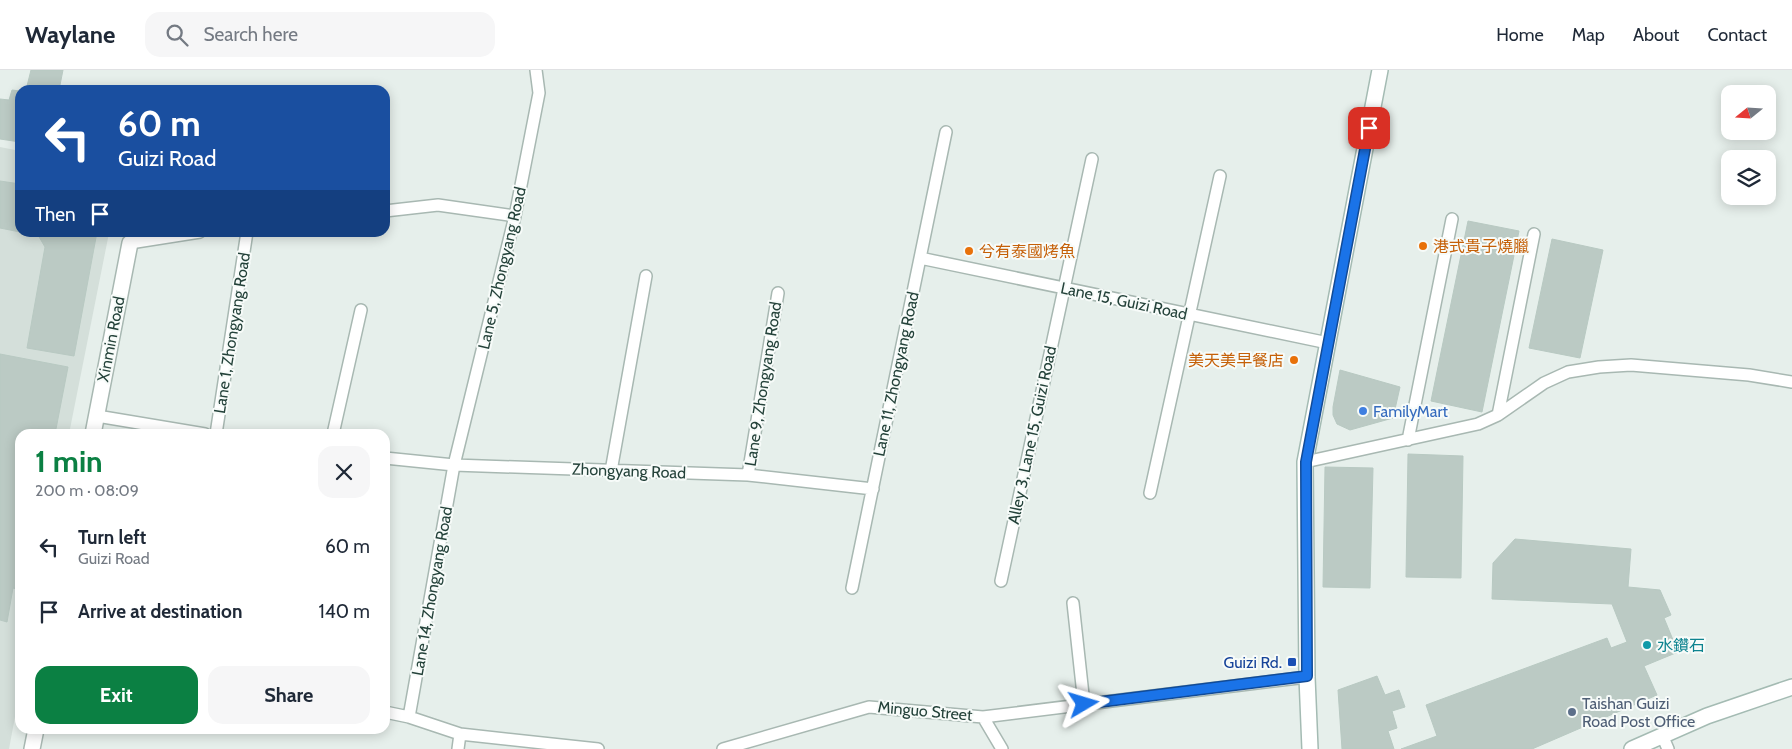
<!DOCTYPE html>
<meta charset="utf-8">
<style>
:root{--surface:#fff;--page:#f6f6f7;--text:#1f2937;--muted:#747a83;--line:#e0e1e3;--accent:#0b8043}
body{margin:0;font-family:Cabin,"Noto Sans TC",sans-serif;background:var(--page);color:var(--text);height:100vh;display:flex;flex-direction:column;font-size:19px;white-space:nowrap}
*{box-sizing:border-box;margin:0}
p{font-size:16px;color:var(--muted)}
.icon{flex:none;width:28px;height:28px;fill:none;stroke:currentColor;stroke-width:2;stroke-linecap:round;stroke-linejoin:round}
.map{position:relative;flex:1;overflow:hidden}
.sheet{position:absolute;left:15px;top:359px;width:375px;height:305px;display:flex;flex-direction:column;background:var(--surface);border-radius:15px;box-shadow:0 2px 12px #0003}
.sheet>*{flex:none}
.banner{position:absolute;left:15px;top:15px;width:375px;height:152px;border-radius:15px;box-shadow:0 2px 12px #0003;background:#1a4fa0;color:#fff;overflow:hidden}
.needle{width:32px;rotate:252deg}
.controls{position:absolute;left:1721px;top:15px;display:grid;gap:10px}
.controls a{display:grid;place-items:center;width:55px;height:55px;border-radius:10px;background:var(--surface);box-shadow:0 2px 12px #0003;font-size:25px}
.pin{position:absolute;display:grid;place-items:center;width:42px;height:42px;color:#fff;margin:-21px;border-radius:10px;box-shadow:0 2px 8px #0006}
.me{position:absolute;width:55px;margin:-28px;rotate:83deg;stroke-linejoin:round;filter:drop-shadow(0 0 4px #0008)}
.turn{display:flex;align-items:center;gap:18px;height:105px;padding:0 20px;font-size:22px}
.turn .icon{width:65px;height:65px;stroke-width:2.5}
.turn b{display:block;font-size:35px;line-height:42px}
.then{display:flex;align-items:center;height:48px;padding:0 20px;background:#0003;gap:10px;font-size:19px}
.round{display:grid;place-items:center;flex:none;width:52px;height:52px;border-radius:15px;background:var(--page)}
.overview{display:flex;align-items:center;justify-content:space-between;height:85px;padding:0 20px}
h1{font-size:30px;font-weight:700;line-height:38px;color:var(--accent)}
.button{display:flex;gap:10px;margin-top:auto;padding:10px 20px}
.button a{flex:1;height:58px;border-radius:15px;background:var(--accent);color:#fff;font-size:20px;font-weight:700;line-height:58px;text-align:center}
.button a+a{background:var(--page);color:var(--text)}
ul{padding:0;list-style:none}
li{display:flex;align-items:center;gap:15px;height:65px;padding:0 20px}
li div{flex:1}
li b{display:block;font-size:19px}
li em{font-style:normal}
header{display:flex;align-items:center;gap:30px;box-sizing:border-box;height:70px;padding:0 25px;background:var(--surface);border-bottom:1px solid var(--line)}
header strong{font-size:24px}
nav{display:flex;gap:28px;margin-inline-start:auto;font-size:18px}
.search{width:350px;height:45px;background:var(--page);display:flex;align-items:center;gap:12px;box-sizing:border-box;padding:0 18px;border-radius:15px;color:var(--muted);font-size:19px}
.map>svg:first-child{display:block}
.built{fill:#d4dfda}
.building{fill:#bbcac4;stroke:#b8c9c2}
.lines{fill:none;stroke-linecap:round;stroke-linejoin:round}
.lane-casing{stroke:#a8b8b2;stroke-width:14}
.street-casing{stroke:#a8b8b2;stroke-width:18}
.secondary-casing{stroke:#a4bbb3;stroke-width:18}
.lane{stroke:#fff;stroke-width:11}
.street{stroke:#fff;stroke-width:15}
.secondary{stroke:#fff;stroke-width:15}
.route-casing{stroke:#114b97;stroke-width:12}
.route{stroke:#1a73e8;stroke-width:9}
.food-dot{fill:#e8710a;stroke:#f7fbf9;stroke-width:2}
.shop-dot{fill:#3f7fe0;stroke:#f7fbf9;stroke-width:2}
.culture-dot{fill:#0f9aa8;stroke:#f7fbf9;stroke-width:2}
.transit-dot{fill:#1a4fb4;stroke:#f7fbf9;stroke-width:2}
.service-dot{fill:#5c6f8a;stroke:#f7fbf9;stroke-width:2}
.labels{text-anchor:middle;dominant-baseline:central;stroke-width:4;stroke-linejoin:round;paint-order:stroke}
.food-label{font-size:16px;fill:#c56008;stroke:#f7fbf9;text-anchor:start}
.street-label{font-size:16px;fill:#24423a;stroke:#f7fbf9}
.shop-label{font-size:16px;fill:#366cbe;stroke:#f7fbf9;text-anchor:start}
.culture-label{font-size:16px;fill:#0d838f;stroke:#f7fbf9;text-anchor:start}
.transit-label{font-size:16px;fill:#164399;stroke:#f7fbf9;text-anchor:end}
.service-label{font-size:16px;fill:#4e5e75;stroke:#f7fbf9;text-anchor:start}
</style>
<header>
<strong>Waylane</strong>
<div class="search"><svg class="icon" aria-label="search" viewBox="0 0 24 24"><circle cx="10" cy="10" r="6"/><path d="M15 15l6 6"/></svg>Search here</div>
<nav><a>Home</a><a>Map</a><a>About</a><a>Contact</a></nav>
</header>
<div class="map">
<svg width="1792" height="679" viewBox="0 0 1792 679">
<rect width="100%" height="100%" fill="#e6efeb"/>
<!-- built -->
<path class="built" d="M 0,77 L 20,81 L 20,162 L 109,163 L 69,364 L 20,364 L 20,620 L 9,679 L 0,679 Z"/>
<!-- building -->
<path class="building" d="M 31,0 L 63,0 L 59,20 L 26,20 Z
M 12,20 L 20,21 L 20,72 L 0,69 L 0,29 L 9,30 Z
M 0,111 L 20,114 L 20,162 L 0,158 Z
M 1468,151 L 1519,161 L 1482,342 L 1431,331 Z
M 25,162 L 97,162 L 74,286 L 27,278 L 45,177 L 38,165 Z
M 1552,169 L 1603,180 L 1580,288 L 1529,278 Z
M 0,284 L 68,297 L 55,364 L 20,364 L 20,520 L 13,518 L 7,552 L 0,550 Z
M 1340,300 L 1400,317 L 1393,348 L 1350,360 L 1337,354 L 1333,345 L 1333,337 Z
M 1408,384 L 1463,386 L 1461,508 L 1406,507 Z
M 1325,397 L 1373,398 L 1370,518 L 1323,517 Z
M 1515,469 L 1631,479 L 1628,517 L 1660,520 L 1671,545 L 1664,548 L 1678,582 L 1644,596 L 1657,625 L 1532,679 L 1401,679 L 1437,666 L 1426,635 L 1607,568 L 1611,578 L 1627,572 L 1612,534 L 1492,529 L 1493,493 Z
M 1377,606 L 1385,625 L 1399,620 L 1405,637 L 1392,641 L 1397,658 L 1388,661 L 1394,679 L 1342,679 L 1338,620 Z"/>
<g class="lines">
<defs>
<path id="lane" d="M 385,141 L 438,135 L 515,146
M 130,173 L 200,162
M 920,188 L 1328,273
M 1498,345 L 1534,164
M 97,346 L 205,364
M 216,364 L 247,162
M 333,364 L 361,240
M 1408,370 L 1452,149
M 385,388 L 454,395 L 748,405 L 873,419
M 1305,392 L 1478,354 L 1498,345 L 1544,313 L 1568,302 L 1599,297 L 1631,295 L 1749,305 L 1792,312
M 611,401 L 646,206
M 748,405 L 778,223
M 1150,423 L 1220,106
M 1001,511 L 1092,89
M 852,518 L 946,62
M 1073,533 L 1084,634
M 385,642 L 409,647 L 460,664 L 598,679
M 409,647 L 454,395 L 515,146 L 539,23 L 536,0
M 983,647 L 1002,679
M 1662,665 L 1668,679
M 458,679 L 460,664
M 723,679 L 869,637 L 983,647 L 1307,607"/>
<path id="street" d="M 93,364 L 130,173
M 32,679 L 36,659"/>
<path id="secondary" d="M 1310,679 L 1307,607 L 1305,392 L 1380,0
M 1632,679 L 1707,646 L 1792,617"/>
</defs>
<!-- lane casing -->
<use href="#lane" class="lane-casing"/>
<!-- street casing -->
<use href="#street" class="street-casing"/>
<!-- secondary casing -->
<use href="#secondary" class="secondary-casing"/>
<!-- lane -->
<use href="#lane" class="lane"/>
<!-- street -->
<use href="#street" class="street"/>
<!-- secondary -->
<use href="#secondary" class="secondary"/>
</g>
<g class="lines">
<defs>
<path id="route" d="M 1084,634 L 1307,606 L 1306,392 L 1369,58"/>
</defs>
<!-- route casing -->
<use href="#route" class="route-casing"/>
<!-- route -->
<use href="#route" class="route"/>
</g>
<!-- markers -->
<g class="food-dot">
<circle cx="1423" cy="176" r="5"/>
<circle cx="969" cy="181" r="5"/>
<circle cx="1294" cy="290" r="5"/>
</g>
<circle class="shop-dot" cx="1363" cy="341" r="5"/>
<circle class="culture-dot" cx="1647" cy="575" r="5"/>
<rect class="transit-dot" x="1287" y="587" width="10" height="10" rx="2.5"/>
<circle class="service-dot" cx="1572" cy="642" r="5"/>
<g class="labels">
<!-- food labels -->
<g class="food-label">
<text x="1433" y="176">港式貴子燒臘</text>
<text x="979" y="181">兮有泰國烤魚</text>
<text x="1284" y="290" text-anchor="end">美天美早餐店</text>
</g>
<!-- street labels -->
<g class="street-label">
<text transform="translate(502 198) rotate(-77)">Lane 5, Zhongyang Road</text>
<text transform="translate(1124 231) rotate(12)">Lane 15, Guizi Road</text>
<text transform="translate(232 263) rotate(-81)">Lane 1, Zhongyang Road</text>
<text transform="translate(111 269) rotate(-79)">Xinmin Road</text>
<text transform="translate(896 304) rotate(-78)">Lane 11, Zhongyang Road</text>
<text transform="translate(763 314) rotate(-81)">Lane 9, Zhongyang Road</text>
<text transform="translate(1032 365) rotate(-78)">Alley 3, Lane 15, Guizi Road</text>
<text transform="translate(629 401) rotate(2)">Zhongyang Road</text>
<text transform="translate(432 521) rotate(-80)">Lane 14, Zhongyang Road</text>
<text transform="translate(925 641) rotate(5)">Minguo Street</text>
</g>
<!-- shop labels -->
<g class="shop-label">
<text x="1373" y="341">FamilyMart</text>
</g>
<!-- culture labels -->
<g class="culture-label">
<text x="1657" y="575">水鑽石</text>
</g>
<!-- transit labels -->
<g class="transit-label">
<text x="1282" y="592">Guizi Rd.</text>
</g>
<!-- service labels -->
<g class="service-label">
<text x="1582" y="633">Taishan Guizi<tspan x="1582" dy="18">Road Post Office</tspan></text>
</g>
</g>
</svg>
<div class="controls">
<a><svg class="needle" viewBox="-14 -14 28 28"><path d="M0-13l5 13h-10z" fill="#e53935"/><path d="M0 13l5-13h-10z" fill="#747a83"/></svg></a>
<a><svg class="icon" aria-label="layers" viewBox="0 0 24 24"><path d="M12 4l9 5-9 5-9-5zM3 14l9 5 9-5"/></svg></a>
</div>
<div class="pin" style="left:1369px;top:58px;background:#d93025"><svg class="icon" aria-label="arrive" viewBox="0 0 24 24"><path d="M6 21V4h12l-3 4 3 4H6"/></svg></div>
<svg class="me" style="left:1084px;top:634px" viewBox="-20 -20 40 40"><path d="M0-17L14 15 0 8-14 15z" fill="#1a73e8" stroke="#fff" stroke-width="4"/></svg>
<div class="banner">
<div class="turn"><svg class="icon" aria-label="left" viewBox="0 0 24 24"><path d="M17 20v-9H6M10 6l-5 5 5 5"/></svg><div><b>60 m</b>Guizi Road</div></div>
<div class="then">Then<svg class="icon" aria-label="arrive" viewBox="0 0 24 24"><path d="M6 21V4h12l-3 4 3 4H6"/></svg></div>
</div>
<section class="sheet">
<div class="overview"><div><h1>1 min</h1><p>200 m · 08:09</p></div><a class="round"><svg class="icon" aria-label="close" viewBox="0 0 24 24"><path d="M6 6l12 12M18 6L6 18"/></svg></a></div>
<ul>
<li><svg class="icon" aria-label="left" viewBox="0 0 24 24"><path d="M17 20v-9H6M10 6l-5 5 5 5"/></svg><div><b>Turn left</b><p>Guizi Road</p></div><em>60 m</em></li>
<li><svg class="icon" aria-label="arrive" viewBox="0 0 24 24"><path d="M6 21V4h12l-3 4 3 4H6"/></svg><div><b>Arrive at destination</b></div><em>140 m</em></li>
</ul>
<div class="button"><a>Exit</a><a>Share</a></div>
</section>
</div>
